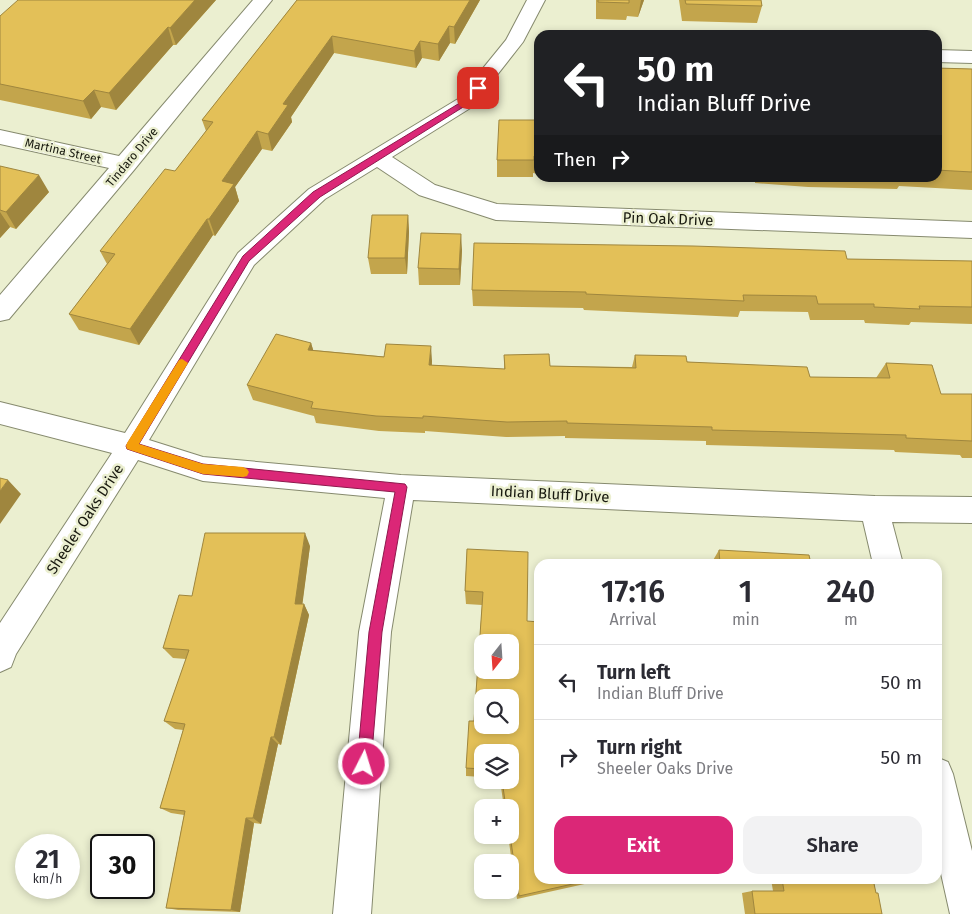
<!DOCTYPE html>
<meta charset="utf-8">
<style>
:root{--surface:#fff;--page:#f2f2f3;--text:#2b2b33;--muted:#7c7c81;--line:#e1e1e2;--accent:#db2777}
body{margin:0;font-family:"Fira Sans",sans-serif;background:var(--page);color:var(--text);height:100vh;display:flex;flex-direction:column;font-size:19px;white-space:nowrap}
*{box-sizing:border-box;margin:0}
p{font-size:16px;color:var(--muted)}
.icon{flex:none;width:28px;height:28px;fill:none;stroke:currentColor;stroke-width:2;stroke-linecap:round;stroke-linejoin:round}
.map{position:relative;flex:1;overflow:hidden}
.details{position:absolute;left:534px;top:559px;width:408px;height:325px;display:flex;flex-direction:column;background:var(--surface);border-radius:15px;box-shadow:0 2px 8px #0003}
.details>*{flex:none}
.top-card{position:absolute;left:534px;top:30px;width:408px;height:152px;border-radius:15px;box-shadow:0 2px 8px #0003;background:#202124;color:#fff;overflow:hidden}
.needle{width:32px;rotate:197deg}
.buttons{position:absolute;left:474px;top:634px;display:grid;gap:10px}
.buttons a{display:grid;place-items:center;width:45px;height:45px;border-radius:10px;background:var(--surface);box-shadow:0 2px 8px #0003;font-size:25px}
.speed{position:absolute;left:15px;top:834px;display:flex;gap:10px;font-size:25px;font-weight:700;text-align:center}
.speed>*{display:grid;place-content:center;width:65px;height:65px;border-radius:50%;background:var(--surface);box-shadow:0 2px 8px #0003;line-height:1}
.speed small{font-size:12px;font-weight:400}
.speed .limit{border:2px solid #111;border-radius:8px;background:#fff;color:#111}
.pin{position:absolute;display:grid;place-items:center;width:42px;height:42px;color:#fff;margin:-21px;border-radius:10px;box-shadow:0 2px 8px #0006}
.me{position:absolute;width:55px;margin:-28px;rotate:5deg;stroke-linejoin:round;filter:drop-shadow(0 0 4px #0008)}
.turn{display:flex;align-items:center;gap:18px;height:105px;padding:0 20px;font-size:22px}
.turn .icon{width:65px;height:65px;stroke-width:2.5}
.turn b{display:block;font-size:35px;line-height:42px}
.then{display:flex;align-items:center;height:48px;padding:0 20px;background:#0003;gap:10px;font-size:19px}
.eta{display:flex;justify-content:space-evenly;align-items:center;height:85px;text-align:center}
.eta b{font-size:30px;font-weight:600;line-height:35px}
.action{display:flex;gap:10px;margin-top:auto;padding:10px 20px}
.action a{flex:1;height:58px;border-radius:15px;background:var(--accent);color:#fff;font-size:20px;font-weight:600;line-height:58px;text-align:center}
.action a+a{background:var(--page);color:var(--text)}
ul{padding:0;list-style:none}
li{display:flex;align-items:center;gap:15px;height:75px;padding:0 20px;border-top:1px solid var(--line)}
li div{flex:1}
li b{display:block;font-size:19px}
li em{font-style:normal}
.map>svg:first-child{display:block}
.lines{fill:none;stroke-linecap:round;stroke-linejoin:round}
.street-casing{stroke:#868a6e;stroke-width:2}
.street{fill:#fff;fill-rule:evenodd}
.wall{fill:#c3a54c}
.shaded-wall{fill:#9f863e}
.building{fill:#e3c058;stroke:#9f863e;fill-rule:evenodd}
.route{fill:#db2777;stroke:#8e194d}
.slow{fill:#f59e0b}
.labels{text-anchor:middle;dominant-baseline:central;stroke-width:5;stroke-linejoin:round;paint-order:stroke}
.far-street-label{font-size:12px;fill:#18190f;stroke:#ebefd0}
.street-label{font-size:15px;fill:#18190f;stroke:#ebefd0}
</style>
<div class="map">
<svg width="972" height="914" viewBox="0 0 972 914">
<rect width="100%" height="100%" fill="#ebefd0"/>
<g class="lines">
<defs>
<path id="street" d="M 253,0 L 272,0 L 134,170 L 9,319 L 0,321 L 0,295 L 109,168 L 0,144 L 0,130 L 119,156 Z
M 527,0 L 545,0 L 523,42 L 472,107 L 392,157 L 435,185 L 497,204 L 972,222 L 972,238 L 496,220 L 419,195 L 377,167 L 325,199 L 254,265 L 149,440 L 203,457 L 401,475 L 875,496 L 972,497 L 972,523 L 892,522 L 903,564 L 873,564 L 863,521 L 413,500 L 391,632 L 371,914 L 333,914 L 359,632 L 385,498 L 203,481 L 138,460 L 16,654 L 11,667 L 0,672 L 0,623 L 112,453 L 0,424 L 0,402 L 125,433 L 238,253 L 309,189 L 458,99 L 506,40 Z
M 936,50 L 972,51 L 972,63 L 936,62 Z
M 936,757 L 948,762 L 953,774 L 972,851 L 972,914 L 950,914 L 936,851 Z"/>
</defs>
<!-- street casing -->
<use href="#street" class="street-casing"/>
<!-- street -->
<use href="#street" class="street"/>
</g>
<!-- wall -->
<path class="wall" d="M 216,0 L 176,45 L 173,45 L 116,110 L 101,107 L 91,119 L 0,100 L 0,16 Z
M 297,0 L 480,0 L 455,44 L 450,43 L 439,61 L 422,58 L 416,68 L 334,53 L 291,117 L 292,122 L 272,151 L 262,149 L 235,187 L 239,201 L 215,236 L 213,235 L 139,345 L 79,330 L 69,314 L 107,264 L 100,251 L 175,171 L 206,131 L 202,120 Z
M 596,0 L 644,0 L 638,17 L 627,16 L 626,20 L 596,19 Z
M 679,0 L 761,0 L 762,6 L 757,23 L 682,21 Z
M 936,68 L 972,69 L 972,190 L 899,186 L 897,189 L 808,187 L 755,183 L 755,180 L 685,178 L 936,178 Z
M 539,120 L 539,174 L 533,173 L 533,177 L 497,177 L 497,160 Z
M 0,166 L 49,192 L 16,229 L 10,227 L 0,238 Z
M 408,215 L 409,232 L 407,274 L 371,274 L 368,258 Z
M 462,250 L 460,285 L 419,285 L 418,268 Z
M 847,259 L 972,261 L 972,324 L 911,322 L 909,325 L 865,323 L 864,320 L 810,320 L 808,312 L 740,311 L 738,317 L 584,310 L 583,308 L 473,306 L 472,290 Z
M 311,343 L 313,350 L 432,361 L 432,365 L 504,369 L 504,355 L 550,366 L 632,367 L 635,355 L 810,377 L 876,378 L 886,363 L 941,394 L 972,394 L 972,458 L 962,458 L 960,455 L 895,452 L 894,450 L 706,445 L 706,441 L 565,438 L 565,436 L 506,437 L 425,431 L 425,433 L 379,431 L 316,423 L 314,416 L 253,400 L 247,385 Z
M 310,546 L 302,604 L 304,604 L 309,615 L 281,745 L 278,744 L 261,824 L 254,823 L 240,912 L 178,910 L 166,908 L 184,815 L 171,813 L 160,808 L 183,730 L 175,729 L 164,721 L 186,659 L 173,658 L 163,648 L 192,596 Z
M 467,549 L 527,621 L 539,879 L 607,879 L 517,899 L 508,835 L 510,835 L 510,808 L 504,808 L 500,780 L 510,780 L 482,752 L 482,777 L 466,776 L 466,768 L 474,721 L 482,605 L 466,604 L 465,591 Z
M 719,550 L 811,564 L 712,564 L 712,562 Z
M 771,879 L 873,879 L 876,893 L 882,914 L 745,914 L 742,893 L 752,891 L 773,891 Z"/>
<!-- shaded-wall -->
<path class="shaded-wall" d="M 195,0 L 216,0 L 176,45 L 170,28 Z
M 470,0 L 480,0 L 455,44 L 454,27 Z
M 641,0 L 644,0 L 638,17 Z
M 449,26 L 450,43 L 439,61 L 438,44 Z
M 168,27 L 173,45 L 116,110 L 109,93 Z
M 332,36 L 334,53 L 291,117 L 292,122 L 272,151 L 268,134 L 283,104 Z
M 420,41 L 422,58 L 416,68 L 414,51 Z
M 94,90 L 101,107 L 91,119 L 83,101 Z
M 257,131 L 262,149 L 235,187 L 239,201 L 215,236 L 209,219 L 222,181 Z
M 39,175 L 49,192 L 16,229 L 6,212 Z
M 0,212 L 10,227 L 0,238 Z
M 408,215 L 409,232 L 407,274 L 405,258 Z
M 207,219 L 213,235 L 139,345 L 130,329 Z
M 461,234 L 462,250 L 460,285 L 459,269 Z
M 311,343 L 316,359 L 308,350 Z
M 431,346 L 432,361 L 430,380 L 429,365 Z
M 8,480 L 21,494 L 0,524 L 0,491 Z
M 305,533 L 310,546 L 301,615 L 295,604 Z
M 304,604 L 309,615 L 281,745 L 274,737 Z
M 271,737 L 278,744 L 261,824 L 253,818 Z
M 246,818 L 254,823 L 240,912 L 231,910 Z"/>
<!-- building -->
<path class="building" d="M 18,0 L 195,0 L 170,28 L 168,27 L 109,93 L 94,90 L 83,101 L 0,84 L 0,16 Z
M 297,0 L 470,0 L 454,27 L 449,26 L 438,44 L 420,41 L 414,51 L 332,36 L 283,104 L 288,105 L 268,134 L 257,131 L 222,181 L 234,184 L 209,219 L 207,219 L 130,329 L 69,314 L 115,254 L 100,251 L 165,169 L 175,171 L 213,122 L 202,120 Z
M 598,0 L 629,0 L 629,3 L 598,2 Z
M 685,0 L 761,0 L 762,6 L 686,4 Z
M 936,68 L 972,69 L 972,172 L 936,170 Z
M 499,120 L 539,120 L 539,156 L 534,156 L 534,160 L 497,160 Z
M 0,166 L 39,175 L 6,212 L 0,210 Z
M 372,215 L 408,215 L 405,258 L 368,258 Z
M 421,233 L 461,234 L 459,269 L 418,268 Z
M 474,243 L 693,246 L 845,251 L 847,259 L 972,261 L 972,307 L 919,306 L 920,309 L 874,307 L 874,304 L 818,304 L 816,296 L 743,295 L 744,301 L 586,294 L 586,292 L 472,290 Z
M 276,334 L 311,343 L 308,350 L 384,357 L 386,344 L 431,346 L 429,365 L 505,369 L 504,355 L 549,354 L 550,366 L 636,368 L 635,355 L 686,356 L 687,362 L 807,367 L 810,377 L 890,378 L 886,363 L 932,365 L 941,394 L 972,394 L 972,441 L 906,438 L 906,435 L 712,430 L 712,427 L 567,423 L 567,421 L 507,422 L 423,416 L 423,418 L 376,416 L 311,408 L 313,402 L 247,385 Z
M 0,478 L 8,480 L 0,491 Z
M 205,533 L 305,533 L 295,604 L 304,604 L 274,737 L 271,737 L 253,818 L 246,818 L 231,910 L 166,908 L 185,811 L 160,808 L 185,724 L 164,721 L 189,650 L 163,648 L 179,595 L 192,596 Z
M 467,549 L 528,552 L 527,621 L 539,622 L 539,879 L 595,879 L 519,896 L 510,835 L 510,808 L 506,808 L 502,780 L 510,780 L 510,752 L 482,752 L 482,769 L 466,768 L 469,721 L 474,721 L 483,592 L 465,591 ZM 482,642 L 510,642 L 510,670 L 482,670 ZM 482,698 L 510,698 L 510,725 L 482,725 Z
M 719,550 L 809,555 L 811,564 L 720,564 Z
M 782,879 L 873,879 L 876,893 L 878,893 L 882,914 L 755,914 L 752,891 L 784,891 Z"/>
<!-- route -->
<path class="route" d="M 475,86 L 482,88 L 468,104 L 320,197 L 249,261 L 139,444 L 203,464 L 405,484 L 407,487 L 382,632 L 371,764 L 369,769 L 364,771 L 359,769 L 357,764 L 369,632 L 395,492 L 203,474 L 127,449 L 126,446 L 243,256 L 313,192 L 463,101 Z"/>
<!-- slow -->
<path class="slow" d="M 182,359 L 188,363 L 139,444 L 203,464 L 243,467 L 247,469 L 249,472 L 247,476 L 243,477 L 203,474 L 127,449 L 126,446 L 127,443 L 179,360 Z"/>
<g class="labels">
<!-- far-street labels -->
<g class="far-street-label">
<text transform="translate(63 151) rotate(13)">Martina Street</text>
<text transform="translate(132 157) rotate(-50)">Tindaro Drive</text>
</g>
<!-- street labels -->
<g class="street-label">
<text transform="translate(668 219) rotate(2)">Pin Oak Drive</text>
<text transform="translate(550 494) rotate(3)">Indian Bluff Drive</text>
<text transform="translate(85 519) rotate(-57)">Sheeler Oaks Drive</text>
</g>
</g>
</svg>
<div class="buttons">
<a><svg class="needle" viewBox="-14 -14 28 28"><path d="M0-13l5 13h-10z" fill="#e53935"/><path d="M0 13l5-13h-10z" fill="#7c7c81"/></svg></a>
<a><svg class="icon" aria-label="search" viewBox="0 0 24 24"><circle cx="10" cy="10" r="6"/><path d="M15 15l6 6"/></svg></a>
<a><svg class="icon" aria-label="layers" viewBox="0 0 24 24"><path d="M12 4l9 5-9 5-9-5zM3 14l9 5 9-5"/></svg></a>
<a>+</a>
<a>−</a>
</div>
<div class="speed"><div>21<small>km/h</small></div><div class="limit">30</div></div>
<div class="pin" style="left:478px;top:88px;background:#d93025"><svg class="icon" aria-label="arrive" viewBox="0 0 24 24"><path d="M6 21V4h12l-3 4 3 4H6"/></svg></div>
<svg class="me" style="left:364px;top:764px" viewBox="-20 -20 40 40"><circle r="17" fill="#db2777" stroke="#fff" stroke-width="3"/><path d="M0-11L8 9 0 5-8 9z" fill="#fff"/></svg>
<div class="top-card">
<div class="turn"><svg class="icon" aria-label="left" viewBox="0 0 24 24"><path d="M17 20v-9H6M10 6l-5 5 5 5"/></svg><div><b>50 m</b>Indian Bluff Drive</div></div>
<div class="then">Then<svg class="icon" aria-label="right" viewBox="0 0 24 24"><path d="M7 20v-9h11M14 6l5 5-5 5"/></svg></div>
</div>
<section class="details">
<div class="eta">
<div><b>17:16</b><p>Arrival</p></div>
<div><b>1</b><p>min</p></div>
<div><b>240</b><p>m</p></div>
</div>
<ul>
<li><svg class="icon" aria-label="left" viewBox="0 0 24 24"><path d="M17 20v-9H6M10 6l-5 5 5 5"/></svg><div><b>Turn left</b><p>Indian Bluff Drive</p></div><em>50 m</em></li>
<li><svg class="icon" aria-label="right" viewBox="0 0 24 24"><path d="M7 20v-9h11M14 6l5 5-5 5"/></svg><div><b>Turn right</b><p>Sheeler Oaks Drive</p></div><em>50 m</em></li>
</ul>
<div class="action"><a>Exit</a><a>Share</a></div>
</section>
</div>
